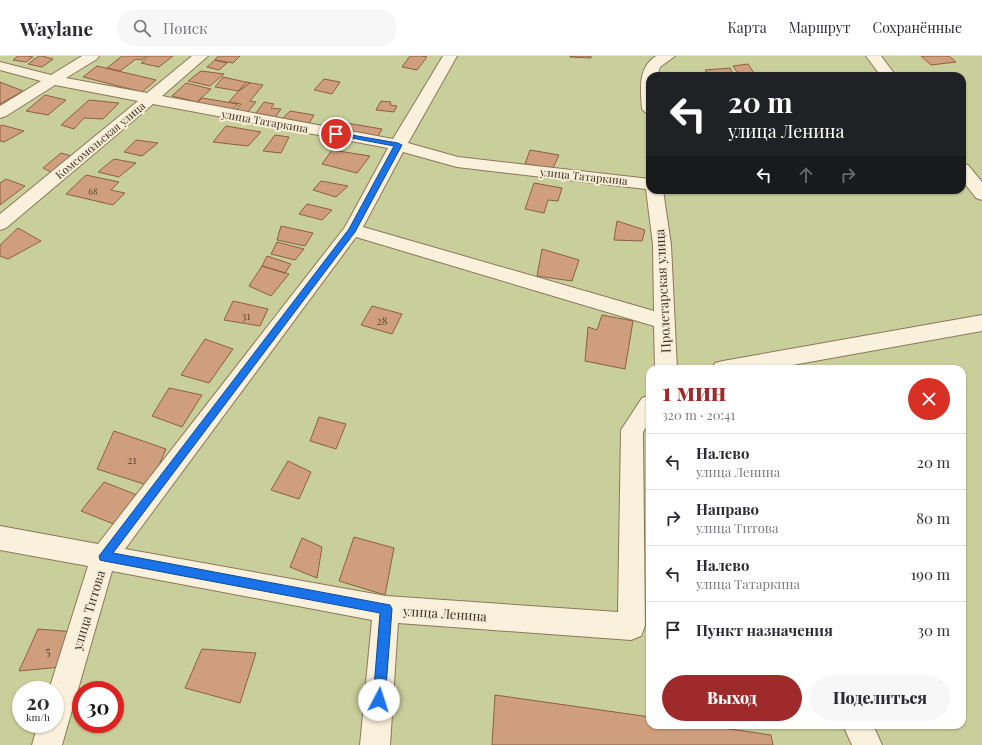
<!DOCTYPE html>
<html lang="ru">
<meta charset="utf-8">
<style>
:root{--surface:#fff;--page:#f7f7f7;--text:#2b2b33;--muted:#7c7c81;--line:#e1e1e2;--accent:#9e2a2b}
body{margin:0;font-family:"Playfair Display",serif;background:var(--page);color:var(--text);height:100vh;display:flex;flex-direction:column;font-size:15px;white-space:nowrap}
*{box-sizing:border-box;margin:0}
p{font-size:13px;color:var(--muted)}
.icon{flex:none;width:22px;height:22px;fill:none;stroke:currentColor;stroke-width:2;stroke-linecap:round;stroke-linejoin:round}
.map{position:relative;flex:1;overflow:hidden}
.drawer{position:absolute;left:646px;top:309px;width:320px;height:364px;display:flex;flex-direction:column;background:var(--surface);border-radius:12px;box-shadow:0 1px 3px #0004}
.drawer>*{flex:none}
.top-card{position:absolute;left:646px;top:16px;width:320px;height:122px;border-radius:12px;box-shadow:0 1px 3px #0004;background:#202124;color:#fff;overflow:hidden}
.speed{position:absolute;left:12px;top:625px;display:flex;gap:8px;font-size:20px;font-weight:700;text-align:center}
.speed>*{display:grid;place-content:center;width:52px;height:52px;border-radius:50%;background:var(--surface);box-shadow:0 1px 3px #0004;line-height:1}
.speed small{font-size:10px;font-weight:400}
.speed .limit{border:6px solid #d22;background:#fff;color:#111}
.pin{position:absolute;display:grid;place-items:center;width:34px;height:34px;color:#fff;margin:-17px;border:2px solid #fff;border-radius:50%;box-shadow:0 1px 4px #0007}
.me{position:absolute;width:44px;margin:-22px;rotate:5deg;stroke-linejoin:round;filter:drop-shadow(0 0 3px #0008)}
.turn{display:flex;align-items:center;gap:14px;height:84px;padding:0 16px;font-size:18px}
.turn .icon{width:52px;height:52px;stroke-width:2.5}
.turn b{display:block;font-size:28px;line-height:34px}
.lanes{display:flex;align-items:center;height:38px;padding:0 16px;background:#0003;justify-content:center;gap:20px;direction:ltr}
.lanes .off{opacity:.35}
.round{display:grid;place-items:center;flex:none;width:42px;height:42px;border-radius:21px;background:var(--page)}
.headline{display:flex;align-items:center;justify-content:space-between;height:68px;padding:0 16px}
h1{font-size:24px;font-weight:800;line-height:30px;color:var(--accent)}
.button{display:flex;gap:8px;margin-top:auto;padding:8px 16px}
.button a{flex:1;height:46px;border-radius:24px;background:var(--accent);color:#fff;font-size:16px;font-weight:800;line-height:46px;text-align:center}
.button a+a{background:var(--page);color:var(--text)}
ul{padding:0;list-style:none}
li{display:flex;align-items:center;gap:12px;height:56px;padding:0 16px;border-top:1px solid var(--line)}
li div{flex:1}
li b{display:block;font-size:15px}
li em{font-style:normal}
header{display:flex;align-items:center;gap:24px;box-sizing:border-box;height:56px;padding:0 20px;background:var(--surface);border-bottom:1px solid var(--line)}
header strong{font-size:19px}
nav{display:flex;gap:22px;margin-inline-start:auto;font-size:14px}
.search{width:280px;height:36px;background:var(--page);display:flex;align-items:center;gap:10px;box-sizing:border-box;padding:0 14px;border-radius:22px;color:var(--muted);font-size:15px}
.map>svg:first-child{display:block}
.green{fill:#c9cf9b;fill-rule:evenodd}
.building{fill:#cf9f7d;stroke:#8d5f41}
.lines{fill:none;stroke-linecap:round;stroke-linejoin:round}
.minor-casing{stroke:#8d765c;stroke-width:2}
.minor{fill:#faf1dc;fill-rule:evenodd}
.route{fill:#1a73e8;stroke:#114b97}
.labels{text-anchor:middle;dominant-baseline:central;stroke-width:4;stroke-linejoin:round;paint-order:stroke}
.far-number-label{font-size:9px;fill:#624a37}
.far-street-label{font-size:11px;fill:#3d2e20;stroke:#f7eed8}
.number-label{font-size:11px;fill:#624a37}
.street-label{font-size:13px;fill:#3d2e20;stroke:#f7eed8}
.near-number-label{font-size:13px;fill:#624a37}
</style>
<header>
<strong>Waylane</strong>
<div class="search"><svg class="icon" aria-label="search" viewBox="0 0 24 24"><circle cx="10" cy="10" r="6"/><path d="M15 15l6 6"/></svg>Поиск</div>
<nav><a>Карта</a><a>Маршрут</a><a>Сохранённые</a></nav>
</header>
<div class="map">
<svg width="982" height="689" viewBox="0 0 982 689">
<rect width="100%" height="100%" fill="#f0e4c8"/>
<!-- green -->
<path class="green" d="M 0,0 L 982,0 L 982,689 L 0,689 ZM 650,20 L 962,20 L 962,134 L 650,134 ZM 650,313 L 962,313 L 962,669 L 650,669 ZM 21,634 L 55,634 L 55,668 L 21,668 ZM 81,634 L 115,634 L 115,668 L 81,668 Z"/>
<!-- building -->
<path class="building" d="M 18,0 L 28,0 L 33,1 L 26,6 L 13,4 Z
M 39,0 L 42,0 L 53,3 L 42,11 L 28,8 Z
M 121,0 L 147,0 L 141,4 L 136,3 L 120,15 L 107,12 L 122,0 Z
M 149,0 L 173,0 L 159,11 L 141,7 Z
M 218,0 L 240,0 L 233,7 L 215,4 Z
M 410,0 L 422,0 L 427,1 L 417,14 L 402,11 Z
M 570,0 L 591,0 L 591,2 L 570,1 Z
M 921,0 L 949,0 L 956,6 L 931,9 Z
M 215,4 L 227,7 L 219,14 L 207,11 Z
M 748,8 L 756,20 L 740,20 L 733,10 Z
M 97,10 L 156,24 L 142,36 L 83,21 Z
M 730,12 L 734,20 L 709,20 L 705,14 Z
M 201,15 L 224,18 L 210,30 L 188,25 Z
M 223,21 L 250,27 L 239,35 L 215,31 Z
M 324,23 L 340,26 L 332,38 L 314,34 Z
M 0,26 L 23,35 L 0,48 Z
M 246,26 L 263,29 L 250,45 L 256,46 L 245,59 L 233,57 L 241,48 L 229,46 Z
M 186,27 L 211,33 L 197,46 L 172,40 Z
M 45,39 L 66,44 L 48,59 L 26,55 Z
M 202,42 L 238,48 L 230,57 L 194,50 Z
M 89,44 L 119,47 L 103,63 L 84,62 L 74,73 L 61,69 Z
M 381,45 L 391,46 L 390,49 L 397,50 L 394,56 L 376,54 Z
M 264,46 L 274,48 L 271,52 L 281,53 L 273,64 L 253,61 Z
M 290,55 L 314,59 L 307,71 L 281,64 Z
M 346,67 L 382,73 L 377,82 L 337,75 Z
M 2,69 L 24,75 L 4,86 L 0,85 L 0,70 Z
M 226,70 L 261,76 L 248,90 L 213,86 Z
M 275,79 L 289,81 L 281,97 L 263,95 Z
M 136,84 L 158,87 L 142,100 L 124,96 Z
M 332,94 L 370,100 L 357,117 L 322,108 Z
M 530,94 L 559,99 L 553,112 L 525,108 Z
M 61,97 L 79,102 L 55,118 L 43,112 Z
M 114,103 L 136,107 L 119,121 L 98,116 Z
M 86,119 L 119,126 L 111,134 L 125,137 L 113,149 L 66,138 Z
M 6,123 L 25,130 L 0,149 L 0,127 Z
M 321,125 L 348,130 L 336,141 L 313,134 Z
M 534,127 L 562,132 L 558,145 L 548,144 L 544,157 L 525,153 Z
M 307,148 L 332,154 L 322,164 L 299,158 Z
M 617,165 L 645,174 L 642,185 L 614,184 Z
M 281,170 L 313,177 L 305,190 L 277,184 Z
M 18,172 L 41,185 L 8,203 L 0,200 L 0,189 Z
M 277,186 L 304,193 L 295,204 L 271,198 Z
M 542,193 L 579,204 L 572,225 L 537,220 Z
M 267,200 L 291,208 L 285,217 L 262,210 Z
M 262,210 L 289,218 L 271,240 L 249,230 Z
M 233,245 L 268,253 L 260,270 L 224,264 Z
M 372,250 L 402,258 L 392,278 L 361,269 Z
M 602,259 L 633,265 L 625,313 L 585,305 L 588,271 L 597,274 Z
M 205,283 L 233,293 L 209,327 L 181,319 Z
M 169,332 L 202,339 L 182,371 L 152,360 Z
M 319,361 L 346,368 L 336,393 L 310,385 Z
M 114,375 L 166,393 L 150,430 L 97,413 Z
M 288,405 L 311,416 L 299,443 L 271,434 Z
M 104,426 L 137,439 L 116,469 L 81,455 Z
M 354,481 L 394,492 L 385,539 L 339,525 Z
M 302,482 L 322,491 L 317,522 L 290,511 Z
M 38,573 L 75,576 L 61,611 L 19,615 Z
M 202,593 L 256,597 L 240,647 L 185,632 Z
M 495,639 L 650,661 L 650,669 L 703,669 L 771,679 L 773,689 L 492,689 Z"/>
<g class="lines">
<defs>
<path id="minor" d="M 82,0 L 99,0 L 97,3 L 66,22 L 147,37 L 192,0 L 208,0 L 162,40 L 393,83 L 443,0 L 457,0 L 408,87 L 458,101 L 650,123 L 650,134 L 663,134 L 671,189 L 677,313 L 655,313 L 654,270 L 356,181 L 125,493 L 386,540 L 618,556 L 621,374 L 642,342 L 650,339 L 650,366 L 643,376 L 645,570 L 641,580 L 631,584 L 398,567 L 390,689 L 360,689 L 372,564 L 112,515 L 62,689 L 32,689 L 38,668 L 55,668 L 55,634 L 49,634 L 88,510 L 0,494 L 0,470 L 98,488 L 345,171 L 388,92 L 153,48 L 6,172 L 0,174 L 0,158 L 138,45 L 55,29 L 6,60 L 0,62 L 0,50 L 41,25 L 0,14 L 0,6 L 51,19 ZM 403,96 L 457,111 L 646,133 L 653,189 L 654,255 L 363,171 Z
M 656,0 L 675,0 L 660,11 L 657,20 L 650,20 L 650,58 L 645,56 L 642,53 C 641,34 637,12 656,0 Z
M 866,0 L 881,0 L 896,20 L 881,20 Z
M 962,108 L 968,109 L 982,126 L 982,144 L 976,142 L 962,124 Z
M 982,259 L 982,275 L 770,313 L 712,313 L 715,307 L 723,305 Z
M 843,669 L 873,669 L 882,689 L 852,689 Z"/>
</defs>
<!-- minor casing -->
<use href="#minor" class="minor-casing"/>
<!-- minor -->
<use href="#minor" class="minor"/>
</g>
<!-- route -->
<path class="route" d="M 334,76 L 398,87 L 402,89 L 355,176 L 113,497 L 390,549 L 392,553 L 385,644 L 383,648 L 379,650 L 375,648 L 373,644 L 380,557 L 104,505 L 100,504 L 99,500 L 349,173 L 394,90 L 336,79 L 334,79 Z"/>
<g class="labels">
<!-- far-number labels -->
<g class="far-number-label">
<text x="93" y="135">68</text>
</g>
<!-- far-street labels -->
<g class="far-street-label">
<text transform="translate(265 65) rotate(10)">улица Татаркина</text>
<text transform="translate(100 84) rotate(-40)">Комсомольская улица</text>
<text transform="translate(584 120) rotate(6)">улица Татаркина</text>
</g>
<!-- number labels -->
<g class="number-label">
<text x="246" y="259">31</text>
<text x="382" y="264">28</text>
<text x="132" y="403">21</text>
</g>
<!-- street labels -->
<g class="street-label">
<text transform="translate(662 235) rotate(-93)">Пролетарская улица</text>
<text transform="translate(88 554) rotate(-73)">улица Титова</text>
<text transform="translate(445 557) rotate(4)">улица Ленина</text>
</g>
<!-- near-number labels -->
<g class="near-number-label">
<text x="48" y="594">5</text>
</g>
</g>
</svg>
<div class="speed"><div>20<small>km/h</small></div><div class="limit">30</div></div>
<div class="pin" style="left:336px;top:78px;background:#d93025"><svg class="icon" aria-label="arrive" viewBox="0 0 24 24"><path d="M6 21V4h12l-3 4 3 4H6"/></svg></div>
<svg class="me" style="left:379px;top:644px" viewBox="-20 -20 40 40"><circle r="19" fill="#fff"/><path d="M0-13L10 11 0 6-10 11z" fill="#1a73e8"/></svg>
<div class="top-card">
<div class="turn"><svg class="icon" aria-label="left" viewBox="0 0 24 24"><path d="M17 20v-9H6M10 6l-5 5 5 5"/></svg><div><b>20 m</b>улица Ленина</div></div>
<div class="lanes"><svg class="icon" aria-label="left" viewBox="0 0 24 24"><path d="M17 20v-9H6M10 6l-5 5 5 5"/></svg><svg class="icon off" aria-label="ahead" viewBox="0 0 24 24"><path d="M12 20V5M6 11l6-6 6 6"/></svg><svg class="icon off" aria-label="right" viewBox="0 0 24 24"><path d="M7 20v-9h11M14 6l5 5-5 5"/></svg></div>
</div>
<section class="drawer">
<div class="headline"><div><h1>1 мин</h1><p>320 m · 20:41</p></div><a class="round" style="background:#d93025;color:#fff"><svg class="icon" aria-label="close" viewBox="0 0 24 24"><path d="M6 6l12 12M18 6L6 18"/></svg></a></div>
<ul>
<li><svg class="icon" aria-label="left" viewBox="0 0 24 24"><path d="M17 20v-9H6M10 6l-5 5 5 5"/></svg><div><b>Налево</b><p>улица Ленина</p></div><em>20 m</em></li>
<li><svg class="icon" aria-label="right" viewBox="0 0 24 24"><path d="M7 20v-9h11M14 6l5 5-5 5"/></svg><div><b>Направо</b><p>улица Титова</p></div><em>80 m</em></li>
<li><svg class="icon" aria-label="left" viewBox="0 0 24 24"><path d="M17 20v-9H6M10 6l-5 5 5 5"/></svg><div><b>Налево</b><p>улица Татаркина</p></div><em>190 m</em></li>
<li><svg class="icon" aria-label="arrive" viewBox="0 0 24 24"><path d="M6 21V4h12l-3 4 3 4H6"/></svg><div><b>Пункт назначения</b></div><em>30 m</em></li>
</ul>
<div class="button"><a>Выход</a><a>Поделиться</a></div>
</section>
</div>
